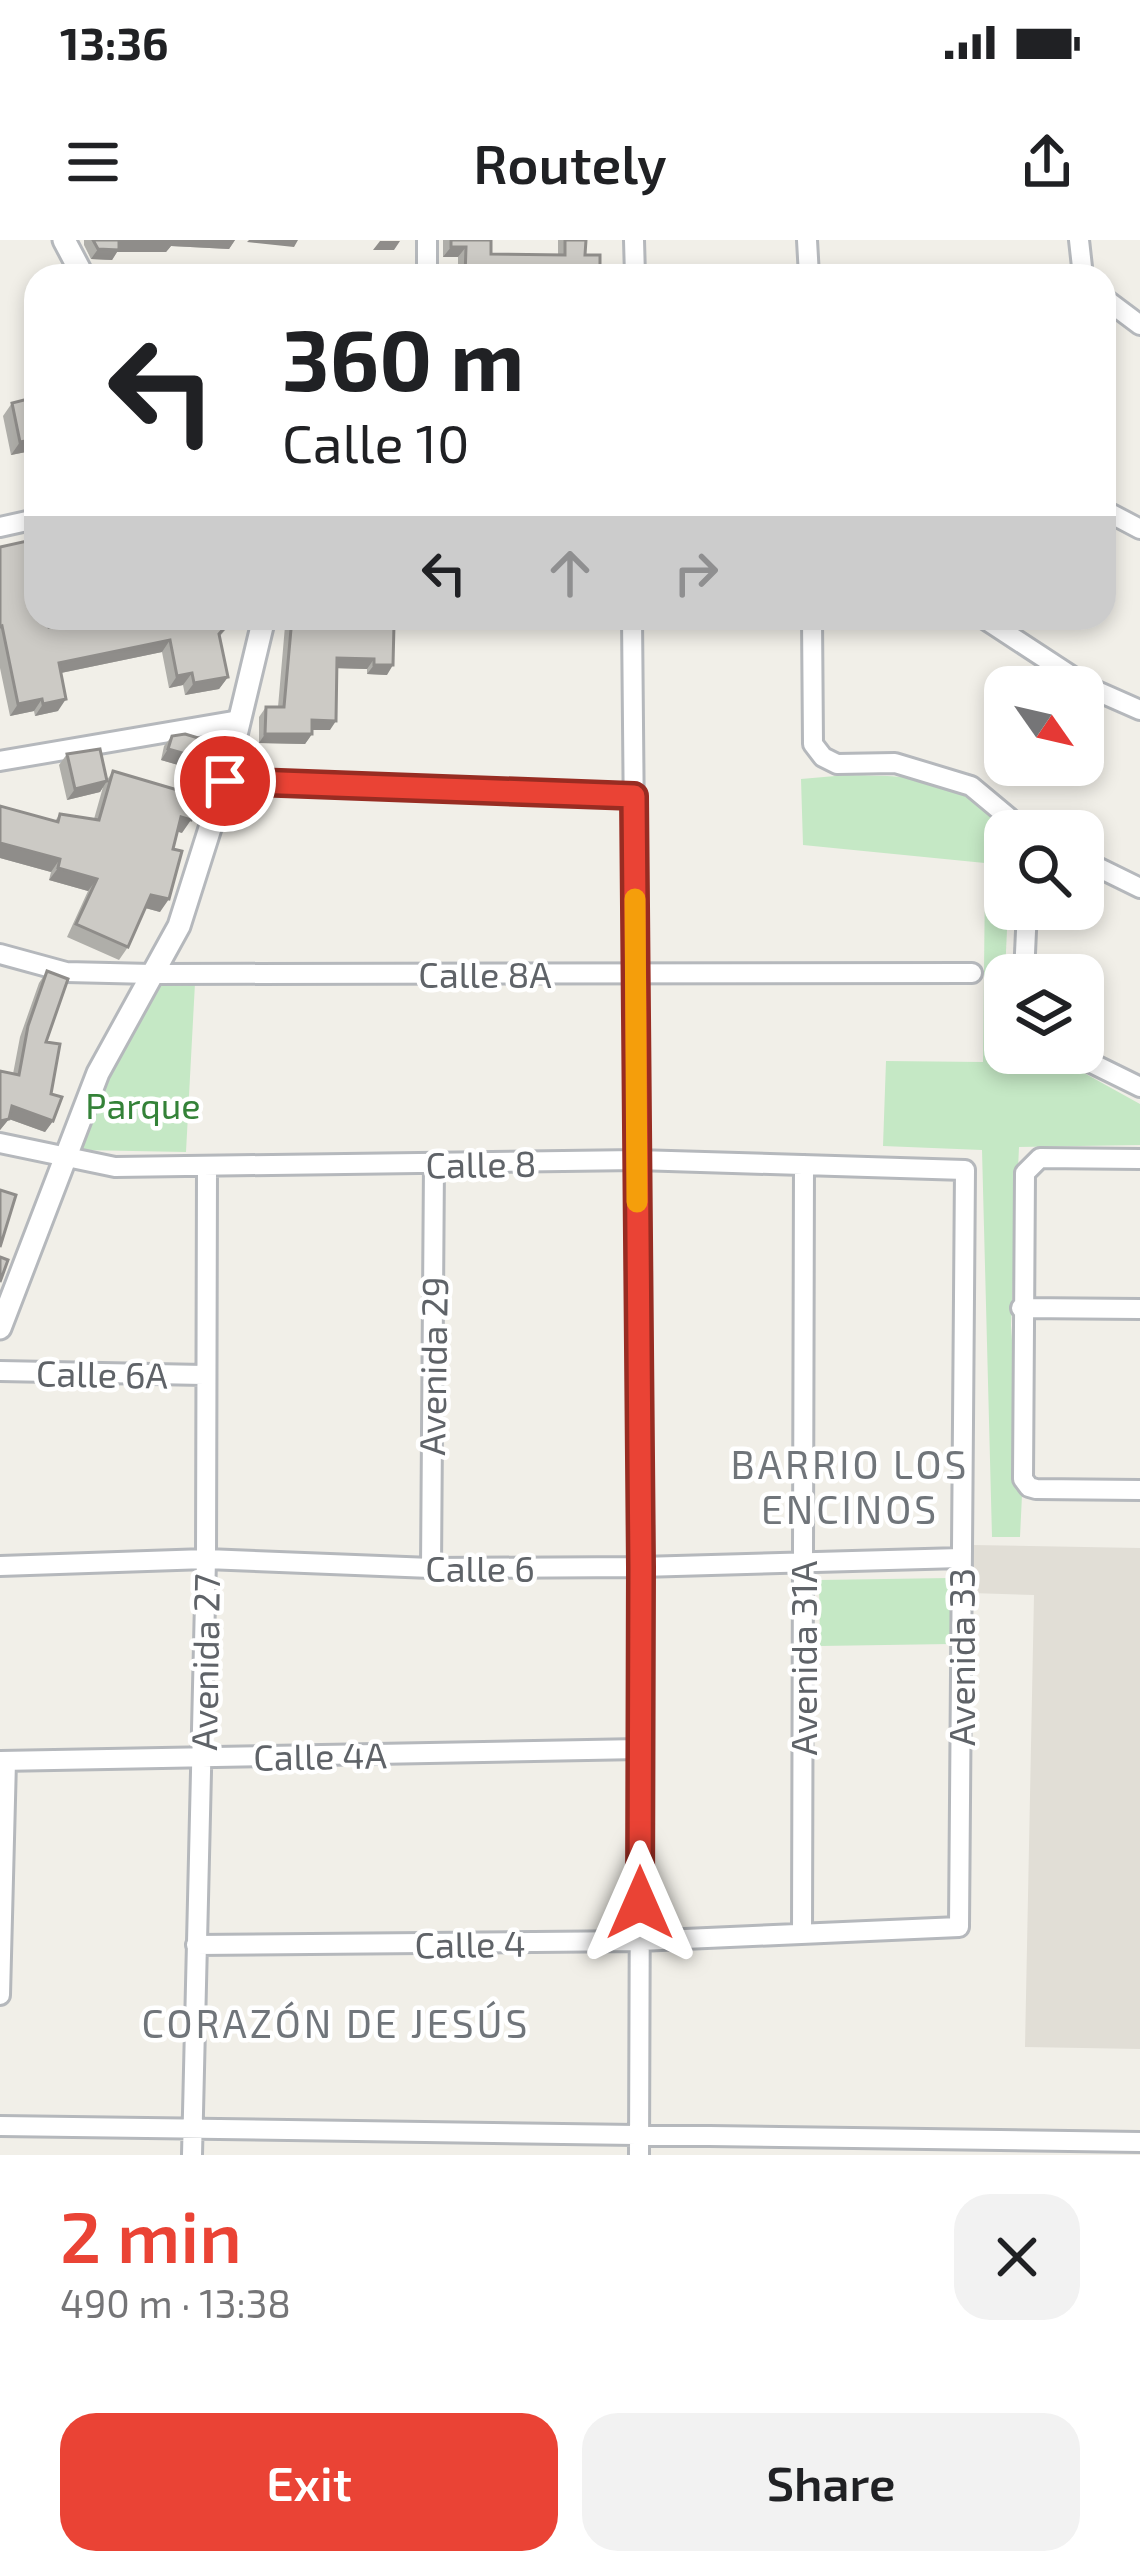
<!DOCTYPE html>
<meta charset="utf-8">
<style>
:root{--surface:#fff;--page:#f2f2f2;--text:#202124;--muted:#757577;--accent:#ea4335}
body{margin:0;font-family:"Exo 2",sans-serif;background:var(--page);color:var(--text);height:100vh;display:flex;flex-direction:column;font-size:45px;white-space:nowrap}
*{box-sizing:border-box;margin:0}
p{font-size:39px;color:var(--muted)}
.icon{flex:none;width:66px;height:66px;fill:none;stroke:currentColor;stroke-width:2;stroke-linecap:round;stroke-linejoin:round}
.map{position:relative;height:1915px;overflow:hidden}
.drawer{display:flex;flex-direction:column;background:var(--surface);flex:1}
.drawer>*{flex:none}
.guide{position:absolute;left:24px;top:24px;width:1092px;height:366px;border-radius:36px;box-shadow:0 6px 18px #0003;background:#fff;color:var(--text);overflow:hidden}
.needle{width:78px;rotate:124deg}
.fabs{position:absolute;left:984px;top:426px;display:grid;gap:24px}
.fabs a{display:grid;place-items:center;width:120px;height:120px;border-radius:24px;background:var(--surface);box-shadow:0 6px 18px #0003;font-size:60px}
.pin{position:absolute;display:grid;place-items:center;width:102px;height:102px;color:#fff;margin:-51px;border:6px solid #fff;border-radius:50%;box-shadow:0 3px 12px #0007}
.me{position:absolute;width:132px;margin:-66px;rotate:0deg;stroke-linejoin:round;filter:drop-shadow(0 0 9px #0008)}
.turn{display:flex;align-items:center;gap:42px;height:252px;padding:0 60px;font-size:54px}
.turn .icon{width:156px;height:156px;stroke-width:2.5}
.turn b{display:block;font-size:84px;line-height:102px}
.lanes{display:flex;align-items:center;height:114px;padding:0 60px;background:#0003;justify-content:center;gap:60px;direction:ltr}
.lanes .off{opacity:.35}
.round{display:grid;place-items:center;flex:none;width:126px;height:126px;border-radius:36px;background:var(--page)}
.overview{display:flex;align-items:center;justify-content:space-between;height:204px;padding:0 60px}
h1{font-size:72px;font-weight:600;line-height:90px;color:var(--accent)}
.button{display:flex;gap:24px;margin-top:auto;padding:24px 60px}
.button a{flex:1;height:138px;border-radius:36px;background:var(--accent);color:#fff;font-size:48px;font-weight:600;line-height:138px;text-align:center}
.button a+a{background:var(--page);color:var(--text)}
.status{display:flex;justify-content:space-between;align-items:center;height:84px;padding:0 60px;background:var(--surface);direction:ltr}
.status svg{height:33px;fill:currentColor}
header{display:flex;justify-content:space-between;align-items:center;height:156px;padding:0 60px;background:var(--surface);font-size:54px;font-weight:600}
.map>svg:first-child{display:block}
.education{fill:#e1ded6}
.green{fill:#c5e8c5}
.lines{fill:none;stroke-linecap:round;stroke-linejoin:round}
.minor-casing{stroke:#b5b8bc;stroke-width:24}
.tertiary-casing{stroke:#b5b8bc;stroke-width:27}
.minor{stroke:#fff;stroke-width:18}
.tertiary{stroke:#fff;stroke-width:21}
.wall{fill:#afaea9}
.shaded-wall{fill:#8f8d8a}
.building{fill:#cccac5;stroke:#8f8d8a;stroke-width:3}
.route-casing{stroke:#982c22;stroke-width:30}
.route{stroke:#ea4335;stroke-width:21}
.slow{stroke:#f59e0b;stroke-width:21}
.labels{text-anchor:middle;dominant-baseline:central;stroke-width:9;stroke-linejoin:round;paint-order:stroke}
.street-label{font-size:36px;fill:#5f6368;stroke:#fff}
.park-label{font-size:36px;fill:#348238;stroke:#fff}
.neighbourhood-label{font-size:39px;letter-spacing:3px;fill:#70757a;stroke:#fff}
</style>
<div class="status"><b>13:36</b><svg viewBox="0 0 49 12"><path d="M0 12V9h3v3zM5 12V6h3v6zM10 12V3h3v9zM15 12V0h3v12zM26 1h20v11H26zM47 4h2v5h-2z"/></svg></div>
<header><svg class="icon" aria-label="menu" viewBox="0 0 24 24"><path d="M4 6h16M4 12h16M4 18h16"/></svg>Routely<svg class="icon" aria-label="share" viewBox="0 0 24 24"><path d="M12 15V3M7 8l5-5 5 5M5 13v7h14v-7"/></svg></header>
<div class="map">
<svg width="1140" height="1915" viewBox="0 0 1140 1915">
<rect width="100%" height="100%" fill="#f1efe8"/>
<!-- education -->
<path class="education" d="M 972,1305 L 1140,1308 L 1140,1809 L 1025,1807 L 1034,1355 L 971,1353 Z"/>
<!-- green -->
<path class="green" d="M 847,535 C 929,537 943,535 1009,585 L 1009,591 L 1005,591 L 1005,625 L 803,605 L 801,539 Z
M 985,639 L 1005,643 L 1005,669 L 1008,669 L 1003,775 L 1005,813 L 1048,813 L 1140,864 L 1140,905 L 1019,907 L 1011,1085 L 1022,1255 L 1020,1297 L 992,1297 L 982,910 L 883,906 L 886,821 L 983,822 Z
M 156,741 L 195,743 L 186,912 L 80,910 L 108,831 Z
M 950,1338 L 950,1404 L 820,1406 L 819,1340 Z"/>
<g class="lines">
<defs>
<path id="minor" d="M 427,0 L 427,36
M 634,0 L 635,36
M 807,0 L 809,36
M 1079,0 L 1083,36
M 1104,58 L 1140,85
M 1104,270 L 1140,289
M 0,287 L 36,279
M 632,378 L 641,1327 L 639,1915
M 812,378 L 813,504 L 823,517 L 837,524 L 895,523 L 971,546 L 1025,591
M 983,378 L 1090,448 L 1140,470
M 0,521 L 239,480
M 225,541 L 634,556
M 1083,620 L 1140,648
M 0,714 L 66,732 L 152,734 L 972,733
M 1024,735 L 1027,669
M 1071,813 L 1140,847
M 0,903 L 115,927 L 637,920 L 965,930 L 959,1687 L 639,1701 L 196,1705
M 1140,919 L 1040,918 L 1025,933 L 1023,1239 L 1029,1247 L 1036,1249 L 1140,1250
M 1021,1068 L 1140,1069
M 0,1131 L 204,1135
M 0,1326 L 206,1319 L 431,1328 L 641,1327 L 961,1318
M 431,1328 L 434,924
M 0,1521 L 640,1509
M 802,1694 L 804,925
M 0,1755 L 6,1521
M 0,1886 L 1140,1902
M 192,1915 L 206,1319 L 207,928"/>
<path id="tertiary" d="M 64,0 L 83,36
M 0,1088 L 98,833 L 179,686 L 225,541 L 264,378"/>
</defs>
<!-- minor casing -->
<use href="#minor" class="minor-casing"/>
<!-- tertiary casing -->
<use href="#tertiary" class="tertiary-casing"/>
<!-- minor -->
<use href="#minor" class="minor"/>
<!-- tertiary -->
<use href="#tertiary" class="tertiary"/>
</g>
<!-- wall -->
<path class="wall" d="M 84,0 L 235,0 L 229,9 L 171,6 L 166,12 L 117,12 L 112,20 L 91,19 L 84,5 Z
M 443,0 L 491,0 L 491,14 L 558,15 L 558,0 L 586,0 L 585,15 L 600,36 L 458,36 L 458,17 L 443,17 Z
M 36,157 L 36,236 L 31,211 L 11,215 L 3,176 L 12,163 Z
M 36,237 L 36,265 L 28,267 L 25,251 Z
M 0,307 L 36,378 L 49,387 L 227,388 L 220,396 L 228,437 L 219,449 L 185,455 L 183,445 L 169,448 L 162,412 L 61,433 L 58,471 L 35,476 L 34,471 L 10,476 L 0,428 Z
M 291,378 L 360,384 L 387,435 L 367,434 L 367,429 L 337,428 L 330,490 L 312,490 L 312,494 L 305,504 L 259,503 L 259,477 L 266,467 L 278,467 L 285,386 Z
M 172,496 L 200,518 L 192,529 L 161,520 L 164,506 Z
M 67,514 L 107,540 L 113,531 L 182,593 L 177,591 L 160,672 L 145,668 L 128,707 L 119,720 L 67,697 L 88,651 L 49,640 L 51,632 L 0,618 L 0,566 L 55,581 L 60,574 L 94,579 L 103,547 L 100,552 L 67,560 L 59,525 Z
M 47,731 L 46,802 L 53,881 L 45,892 L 9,879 L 0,890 L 0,831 L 13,834 L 20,797 L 39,743 Z"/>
<!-- shaded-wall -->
<path class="shaded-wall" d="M 170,0 L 235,0 L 229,9 L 171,6 L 166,12 L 117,12 L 112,20 L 91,19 L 98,9 L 119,2 Z
M 249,0 L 298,0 L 294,7 L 247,2 Z
M 380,1 L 400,1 L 394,10 L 373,10 Z
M 451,7 L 466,7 L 458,17 L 443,17 Z
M 36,199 L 36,204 L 31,211 L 11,215 L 20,202 Z
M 170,400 L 162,412 L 51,435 L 59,423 Z
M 337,418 L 374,419 L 367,429 L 330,428 Z
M 374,425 L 393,425 L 387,435 L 367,434 Z
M 192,433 L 183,445 L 169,448 L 177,436 Z
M 228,437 L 219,449 L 185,455 L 194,443 Z
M 42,459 L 34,471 L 10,476 L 18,464 Z
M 66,459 L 58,471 L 35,476 L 43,464 Z
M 312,480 L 336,481 L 330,490 L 305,490 Z
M 265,494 L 312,494 L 305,504 L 259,503 Z
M 168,509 L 200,518 L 192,529 L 161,520 Z
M 107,541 L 100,552 L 67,560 L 75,549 Z
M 181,577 L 191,580 L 182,593 L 172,590 Z
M 0,603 L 60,619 L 51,632 L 0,618 Z
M 58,628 L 97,639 L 88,651 L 49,640 Z
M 151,655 L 169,659 L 160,672 L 142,667 Z
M 12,866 L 53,881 L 45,892 L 9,879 L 0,890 L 0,881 Z"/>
<!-- building -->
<path class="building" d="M 93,0 L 173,0 L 173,2 L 119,2 L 119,10 L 98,9 Z
M 451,0 L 491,0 L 491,14 L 565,15 L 565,0 L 586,0 L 585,15 L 600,15 L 600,36 L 465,36 L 466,7 L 451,7 Z
M 36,157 L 36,199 L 20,202 L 12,163 Z
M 36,299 L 36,340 L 34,340 L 36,378 L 42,378 L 43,383 L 48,382 L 49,387 L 93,378 L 233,378 L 219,394 L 228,437 L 194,443 L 192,433 L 177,436 L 170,400 L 59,423 L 66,459 L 43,464 L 42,459 L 18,464 L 2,386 L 0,387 L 0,307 Z
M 292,378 L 360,378 L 360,384 L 394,384 L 393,425 L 374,425 L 374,419 L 337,418 L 336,481 L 312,480 L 312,494 L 265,494 L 266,467 L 284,467 Z
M 185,494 L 205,500 L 200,518 L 168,509 L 172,496 Z
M 100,509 L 107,541 L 75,549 L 67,514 Z
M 113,531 L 198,556 L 191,580 L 181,577 L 173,609 L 182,611 L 169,659 L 151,655 L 128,707 L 76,684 L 97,639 L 58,628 L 60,619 L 0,603 L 0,566 L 58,582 L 60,574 L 99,580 Z
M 47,731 L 68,739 L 46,802 L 60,804 L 51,854 L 62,857 L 53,881 L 12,866 L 9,879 L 0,881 L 0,831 L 19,835 L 28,786 Z
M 0,950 L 16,955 L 0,1007 Z
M 0,1017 L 8,1020 L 0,1042 Z"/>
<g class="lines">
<defs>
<path id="route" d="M 225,541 L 634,556 L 641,1327 L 640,1663"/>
</defs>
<!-- route casing -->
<use href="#route" class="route-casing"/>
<!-- route -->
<use href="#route" class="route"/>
<!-- slow -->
<path class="slow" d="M 635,659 L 637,962"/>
</g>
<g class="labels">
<!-- street labels -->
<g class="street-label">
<text x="485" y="733">Calle 8A</text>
<text transform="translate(481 923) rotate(-1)">Calle 8</text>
<text transform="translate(432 1126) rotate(-89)">Avenida 29</text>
<text transform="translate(102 1133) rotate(1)">Calle 6A</text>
<text x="480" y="1327">Calle 6</text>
<text transform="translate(960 1417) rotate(-90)">Avenida 33</text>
<text transform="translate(802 1418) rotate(-90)">Avenida 31A</text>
<text transform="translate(204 1422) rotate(-89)">Avenida 27</text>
<text transform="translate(320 1515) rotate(-1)">Calle 4A</text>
<text transform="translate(470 1703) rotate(-1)">Calle 4</text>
</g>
<!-- park labels -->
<g class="park-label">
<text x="143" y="864">Parque</text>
</g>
<!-- neighbourhood labels -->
<g class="neighbourhood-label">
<text x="850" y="1223">BARRIO LOS<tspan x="850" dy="45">ENCINOS</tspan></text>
<text x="336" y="1782">CORAZÓN DE JESÚS</text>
</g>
</g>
</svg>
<div class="fabs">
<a><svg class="needle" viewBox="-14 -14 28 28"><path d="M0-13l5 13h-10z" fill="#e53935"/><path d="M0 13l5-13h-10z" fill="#757577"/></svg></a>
<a><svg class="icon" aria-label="search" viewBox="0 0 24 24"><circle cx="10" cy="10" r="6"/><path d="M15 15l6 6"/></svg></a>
<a><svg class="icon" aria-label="layers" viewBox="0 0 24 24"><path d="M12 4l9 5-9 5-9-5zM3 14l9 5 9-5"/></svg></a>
</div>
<div class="pin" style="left:225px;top:541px;background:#d93025"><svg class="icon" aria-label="arrive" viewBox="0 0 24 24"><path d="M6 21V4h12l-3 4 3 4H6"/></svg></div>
<svg class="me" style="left:640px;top:1663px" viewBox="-20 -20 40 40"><path d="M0-17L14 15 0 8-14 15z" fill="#ea4335" stroke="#fff" stroke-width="4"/></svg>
<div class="guide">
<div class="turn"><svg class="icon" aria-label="left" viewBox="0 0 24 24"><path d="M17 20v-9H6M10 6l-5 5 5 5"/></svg><div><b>360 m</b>Calle 10</div></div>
<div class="lanes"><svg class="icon" aria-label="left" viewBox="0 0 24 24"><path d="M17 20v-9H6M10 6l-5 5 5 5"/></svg><svg class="icon off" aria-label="ahead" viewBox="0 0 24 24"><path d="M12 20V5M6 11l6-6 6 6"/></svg><svg class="icon off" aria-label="right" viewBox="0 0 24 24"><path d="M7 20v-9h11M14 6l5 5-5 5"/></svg></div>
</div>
</div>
<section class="drawer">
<div class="overview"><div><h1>2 min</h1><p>490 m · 13:38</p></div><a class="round"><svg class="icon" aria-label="close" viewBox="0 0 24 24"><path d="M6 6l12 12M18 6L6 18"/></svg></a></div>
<div class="button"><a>Exit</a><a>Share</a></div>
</section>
